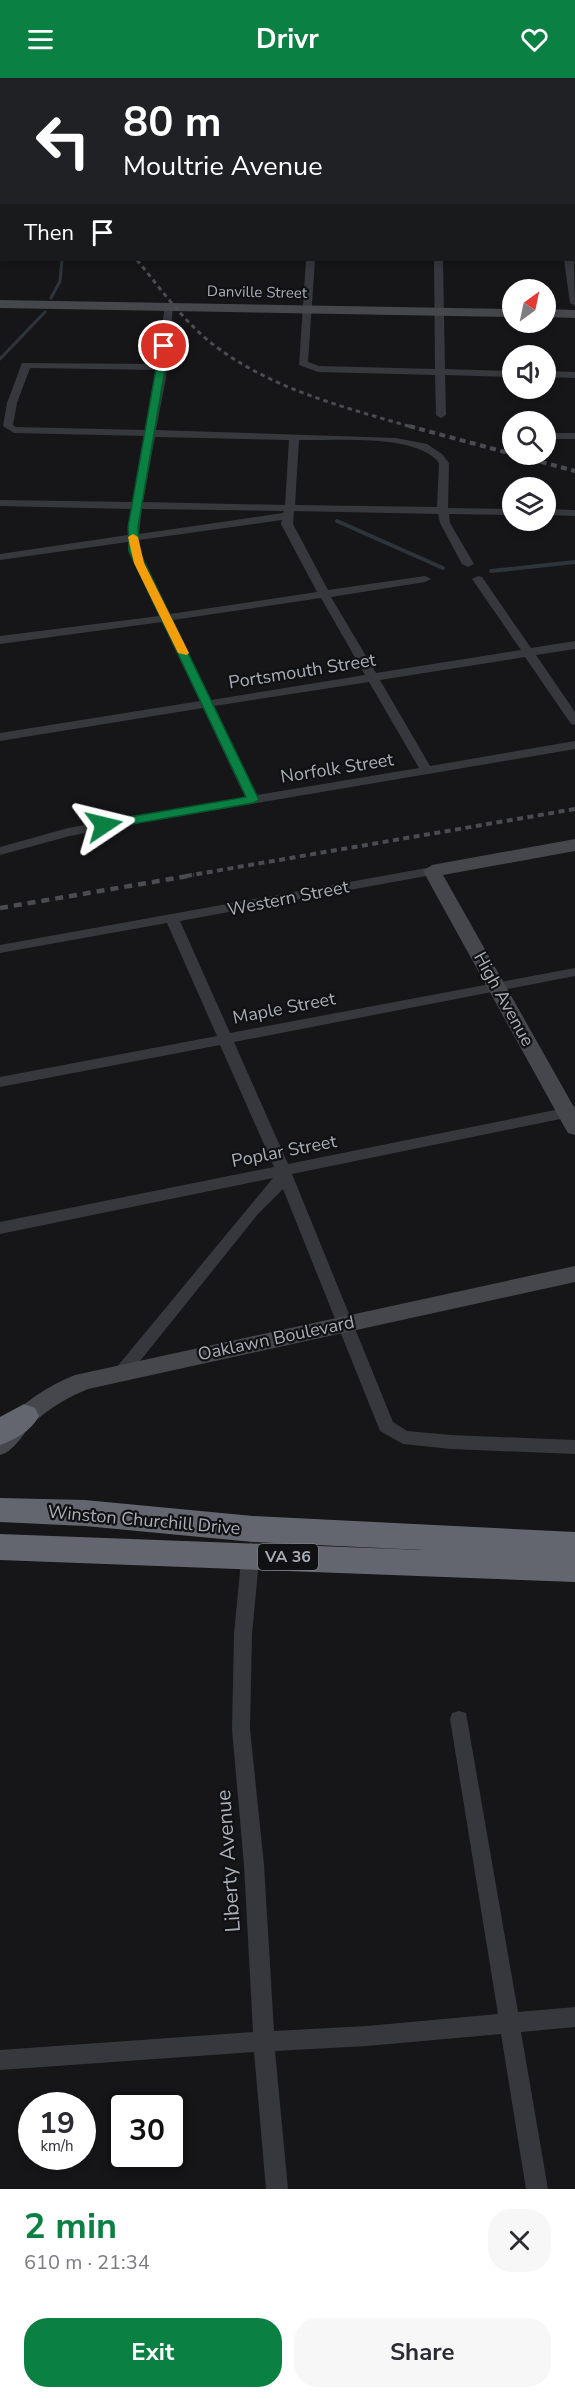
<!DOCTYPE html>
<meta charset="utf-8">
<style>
:root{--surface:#fff;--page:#f7f7f7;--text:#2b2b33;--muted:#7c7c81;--accent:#0b8043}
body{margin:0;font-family:"Nunito Sans",sans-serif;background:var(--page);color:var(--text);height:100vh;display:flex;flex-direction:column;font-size:22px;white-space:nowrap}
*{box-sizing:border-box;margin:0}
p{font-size:20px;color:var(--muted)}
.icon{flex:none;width:33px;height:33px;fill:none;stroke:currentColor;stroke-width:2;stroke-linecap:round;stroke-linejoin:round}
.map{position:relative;height:2111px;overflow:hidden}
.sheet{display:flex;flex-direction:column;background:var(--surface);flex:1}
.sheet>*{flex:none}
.banner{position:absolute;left:0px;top:0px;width:576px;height:183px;box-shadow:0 3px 9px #0003;background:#202124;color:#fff;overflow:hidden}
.needle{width:39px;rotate:33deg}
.tools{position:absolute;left:502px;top:201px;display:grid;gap:12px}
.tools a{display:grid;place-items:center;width:54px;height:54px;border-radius:50%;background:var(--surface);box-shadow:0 3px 9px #0003;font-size:30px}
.speed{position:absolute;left:18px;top:2014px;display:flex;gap:12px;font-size:30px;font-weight:700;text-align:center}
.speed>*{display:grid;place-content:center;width:78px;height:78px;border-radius:50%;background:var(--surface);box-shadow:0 3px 9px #0003;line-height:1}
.speed small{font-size:15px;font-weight:400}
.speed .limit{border:3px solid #111;border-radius:9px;background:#fff;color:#111}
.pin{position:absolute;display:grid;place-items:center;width:51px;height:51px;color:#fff;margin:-26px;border:3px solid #fff;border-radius:50%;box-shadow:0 2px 6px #0007}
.me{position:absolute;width:66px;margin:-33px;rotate:80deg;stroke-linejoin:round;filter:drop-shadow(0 0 4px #0008)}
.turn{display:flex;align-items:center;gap:21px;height:126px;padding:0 24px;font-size:27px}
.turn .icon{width:78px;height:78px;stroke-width:2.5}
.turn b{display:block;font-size:42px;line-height:51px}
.then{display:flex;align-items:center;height:57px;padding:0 24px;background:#0003;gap:12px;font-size:22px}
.round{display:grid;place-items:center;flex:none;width:63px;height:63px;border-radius:24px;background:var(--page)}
.summary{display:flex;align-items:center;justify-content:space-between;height:102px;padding:0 24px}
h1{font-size:36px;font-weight:700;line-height:45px;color:var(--accent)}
.button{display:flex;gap:12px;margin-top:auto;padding:12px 24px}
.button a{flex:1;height:69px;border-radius:24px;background:var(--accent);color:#fff;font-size:24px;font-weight:700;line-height:69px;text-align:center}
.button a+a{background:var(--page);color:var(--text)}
header{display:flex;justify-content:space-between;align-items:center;height:78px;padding:0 24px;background:var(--accent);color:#fff;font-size:27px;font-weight:700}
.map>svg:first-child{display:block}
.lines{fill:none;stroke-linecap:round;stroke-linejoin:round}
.stream-far1{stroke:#2c353c;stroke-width:3}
.stream{stroke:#2c353c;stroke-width:4}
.street{fill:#37383d;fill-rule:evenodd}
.secondary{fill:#45474d;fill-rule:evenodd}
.highway{fill:#63666e;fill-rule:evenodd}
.rail-far2{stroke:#4a4c52;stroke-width:3;stroke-dasharray:4.5 4;stroke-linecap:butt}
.rail-far1{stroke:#4a4c52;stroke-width:4;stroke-dasharray:6 4.5;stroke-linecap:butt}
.rail{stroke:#4a4c52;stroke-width:4.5;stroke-dasharray:8 6;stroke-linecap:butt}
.route{fill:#0b8043;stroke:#07532c;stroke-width:1.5}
.slow{fill:#f59e0b}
.labels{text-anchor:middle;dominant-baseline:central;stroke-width:4.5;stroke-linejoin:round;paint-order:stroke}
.far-street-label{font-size:15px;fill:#a8adb8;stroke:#111113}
.shield{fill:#111113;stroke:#7b7e86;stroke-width:1.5}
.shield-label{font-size:16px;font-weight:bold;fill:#a8adb8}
.street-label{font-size:18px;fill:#a8adb8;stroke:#111113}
.near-street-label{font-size:21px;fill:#a8adb8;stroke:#111113}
</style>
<header><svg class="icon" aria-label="menu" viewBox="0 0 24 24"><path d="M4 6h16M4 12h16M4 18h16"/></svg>Drivr<svg class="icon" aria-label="heart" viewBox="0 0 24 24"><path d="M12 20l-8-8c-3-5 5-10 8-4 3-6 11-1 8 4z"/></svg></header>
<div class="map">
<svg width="575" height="2111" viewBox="0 0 575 2111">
<rect width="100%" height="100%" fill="#161618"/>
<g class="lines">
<!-- stream-far1 -->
<path class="stream-far1" d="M 51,220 L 60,203 L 62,182
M 0,281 L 45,234"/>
<!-- stream -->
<path class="stream" d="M 337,443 L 443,490
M 491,493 L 575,484"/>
<!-- street -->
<path class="street" d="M 61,0 L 70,0 L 60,2 Z
M 184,0 L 193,0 L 183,2 Z
M 224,0 L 240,0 L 242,2 L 225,2 Z
M 306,0 L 315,0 L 305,2 Z
M 429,0 L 437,0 L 428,2 Z
M 515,0 L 531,0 L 533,2 L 516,2 Z
M 552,0 L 561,0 L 551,2 Z
M 574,7 L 575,7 L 575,12 L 574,12 Z
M 574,58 L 575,58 L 575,64 L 574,64 Z
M 574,100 L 575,100 L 575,106 L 574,106 Z
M 0,115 L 2,115 L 2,121 L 0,121 Z
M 574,116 L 575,116 L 575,122 L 574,122 Z
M 0,165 L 2,165 L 2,171 L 0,171 Z
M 306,182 L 315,182 L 308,284 L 319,288 L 435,291 L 434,182 L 443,182 L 445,291 L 513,293 L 513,299 L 445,297 L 446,337 L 441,340 L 436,337 L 435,297 L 318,294 L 299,287 Z
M 564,182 L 574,182 L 575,228 L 570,225 Z
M 165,227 L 173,229 L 166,300 L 156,352 L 396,360 L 427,366 L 442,376 L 449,385 L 448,430 L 513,431 L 513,437 L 449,436 L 450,445 L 474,486 L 468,489 L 462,486 L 440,445 L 438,436 L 294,433 L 293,446 L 328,512 L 425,498 L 431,501 L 425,504 L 331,519 L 376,595 L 521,572 L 472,501 L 478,498 L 482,499 L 531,570 L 575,563 L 575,571 L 536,577 L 575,634 L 575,647 L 571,646 L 525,579 L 380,602 L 430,688 L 575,663 L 575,671 L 122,748 L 70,758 L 0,777 L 0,769 L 68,750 L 245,719 L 203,630 L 0,663 L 0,655 L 200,623 L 162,544 L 0,566 L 0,558 L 159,538 L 128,473 L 128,464 L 0,482 L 0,476 L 128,457 L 131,431 L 0,428 L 0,422 L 132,424 L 145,358 L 14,355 L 3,348 L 7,325 L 22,285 L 157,286 ZM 30,290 L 157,292 L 146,352 L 16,349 L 13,347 L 17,325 ZM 155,359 L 289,362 L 285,427 L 143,424 ZM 299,362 C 334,363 417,355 439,385 L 437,429 L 295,427 ZM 142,431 L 284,433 L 283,435 L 139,456 ZM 282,442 L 281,446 L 317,514 L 170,536 L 140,473 L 139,462 ZM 321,520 L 365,597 L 211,622 L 173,542 ZM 369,604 L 419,690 L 257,717 L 214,628 Z
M 546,293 L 575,294 L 575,300 L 546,299 Z
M 546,355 L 575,355 L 575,361 L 547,361 Z
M 546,431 L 575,432 L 575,438 L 546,437 Z
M 432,789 L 439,793 L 437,796 L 180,843 L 230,955 L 575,890 L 575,898 L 234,964 L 288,1086 L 575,1028 L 575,1038 L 292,1096 L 393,1344 L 407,1353 L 451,1357 L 575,1362 L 575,1376 L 451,1371 L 403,1366 L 380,1353 L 283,1111 L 258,1136 L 128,1298 L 116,1298 L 114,1294 L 116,1290 L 273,1100 L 0,1156 L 0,1144 L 274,1089 L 220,967 L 0,1009 L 0,999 L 217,958 L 167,845 L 0,875 L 0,867 Z
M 251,1465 L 257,1467 L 260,1472 L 252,1556 L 250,1651 L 264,1787 L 274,1953 L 367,1948 L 498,1936 L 450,1641 L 452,1635 L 459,1633 L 466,1635 L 518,1934 L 575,1929 L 575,1949 L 521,1954 L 548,2111 L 526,2111 L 501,1956 L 367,1968 L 275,1973 L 288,2111 L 266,2111 L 254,1974 L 0,1992 L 0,1972 L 253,1954 L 244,1787 L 232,1651 L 234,1556 L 242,1472 L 245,1467 Z"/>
<!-- secondary -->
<path class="secondary" d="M 0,222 L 513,231 L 513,239 L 0,230 Z
M 546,231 L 575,232 L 575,240 L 546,239 Z
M 575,761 L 575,773 L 443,797 L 575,1031 L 575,1057 L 568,1055 L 565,1050 L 423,793 L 432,787 Z
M 575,1188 L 575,1204 L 88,1311 C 68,1319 50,1330 34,1344 C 23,1355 15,1373 0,1377 L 0,1350 C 21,1326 45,1309 75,1297 Z"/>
<!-- highway -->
<path class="highway" d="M 24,1326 L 35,1330 L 39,1338 C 32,1352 15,1362 0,1367 L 0,1339 Z
M 0,1420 L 85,1422 L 253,1438 L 575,1454 L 575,1504 L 0,1482 L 0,1456 L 423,1472 L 253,1464 L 85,1448 L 0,1444 Z"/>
<!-- rail-far2 -->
<path class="rail-far2" d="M 137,182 C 160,210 182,241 210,264 C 269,311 344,329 415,350"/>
<!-- rail-far1 -->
<path class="rail-far1" d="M 409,348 L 575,393
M 186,798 L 575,731"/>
<!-- rail -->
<path class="rail" d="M 0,830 L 194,797"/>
</g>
<!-- route -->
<path class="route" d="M 164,265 L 169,268 L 138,449 L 139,473 L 259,722 L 253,725 L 104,751 L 100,750 L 100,744 L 246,719 L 129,473 L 128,449 L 160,268 Z"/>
<!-- slow -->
<path class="slow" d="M 133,456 L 138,459 L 144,485 L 189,575 L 187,577 L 178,575 L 134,485 L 128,459 Z"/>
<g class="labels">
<!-- far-street labels -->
<g class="far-street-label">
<text transform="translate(257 214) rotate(1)">Danville Street</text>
</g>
<!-- shield labels -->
<rect class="shield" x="258" y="1466" width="60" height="26" rx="4.5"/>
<g class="shield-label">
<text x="288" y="1479">VA 36</text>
</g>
<!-- street labels -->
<g class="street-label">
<text transform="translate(302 593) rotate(-9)">Portsmouth Street</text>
<text transform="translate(337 690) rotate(-9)">Norfolk Street</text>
<text transform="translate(288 820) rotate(-11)">Western Street</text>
<text transform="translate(504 921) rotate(61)">High Avenue</text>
<text transform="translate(284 930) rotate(-11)">Maple Street</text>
<text transform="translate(284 1073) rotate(-11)">Poplar Street</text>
<text transform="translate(276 1260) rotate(-12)">Oaklawn Boulevard</text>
<text transform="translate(144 1442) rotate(5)">Winston Churchill Drive</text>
</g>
<!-- near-street labels -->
<g class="near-street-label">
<text transform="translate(228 1783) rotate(-94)">Liberty Avenue</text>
</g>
</g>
</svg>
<div class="tools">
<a><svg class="needle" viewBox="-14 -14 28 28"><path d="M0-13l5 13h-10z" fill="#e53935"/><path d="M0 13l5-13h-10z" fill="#7c7c81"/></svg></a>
<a><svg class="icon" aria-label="sound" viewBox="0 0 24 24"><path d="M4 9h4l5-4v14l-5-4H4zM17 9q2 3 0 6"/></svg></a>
<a><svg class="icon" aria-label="search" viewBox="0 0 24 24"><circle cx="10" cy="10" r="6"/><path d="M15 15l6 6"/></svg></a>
<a><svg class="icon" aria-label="layers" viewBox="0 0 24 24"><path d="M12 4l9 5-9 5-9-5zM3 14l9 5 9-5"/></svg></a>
</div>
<div class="speed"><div>19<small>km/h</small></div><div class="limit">30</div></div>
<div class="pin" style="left:164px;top:268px;background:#d93025"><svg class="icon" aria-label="arrive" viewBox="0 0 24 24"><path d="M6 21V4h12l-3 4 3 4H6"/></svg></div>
<svg class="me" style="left:104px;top:747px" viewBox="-20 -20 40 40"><path d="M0-17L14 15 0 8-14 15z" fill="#0b8043" stroke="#fff" stroke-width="4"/></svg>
<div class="banner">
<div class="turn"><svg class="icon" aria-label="left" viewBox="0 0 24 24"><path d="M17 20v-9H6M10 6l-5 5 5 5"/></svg><div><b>80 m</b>Moultrie Avenue</div></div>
<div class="then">Then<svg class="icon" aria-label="arrive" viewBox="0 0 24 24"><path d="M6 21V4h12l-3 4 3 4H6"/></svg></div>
</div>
</div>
<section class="sheet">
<div class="summary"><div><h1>2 min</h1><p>610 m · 21:34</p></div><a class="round"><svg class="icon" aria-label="close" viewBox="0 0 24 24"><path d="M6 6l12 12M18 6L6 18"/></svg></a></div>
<div class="button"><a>Exit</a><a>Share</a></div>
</section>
